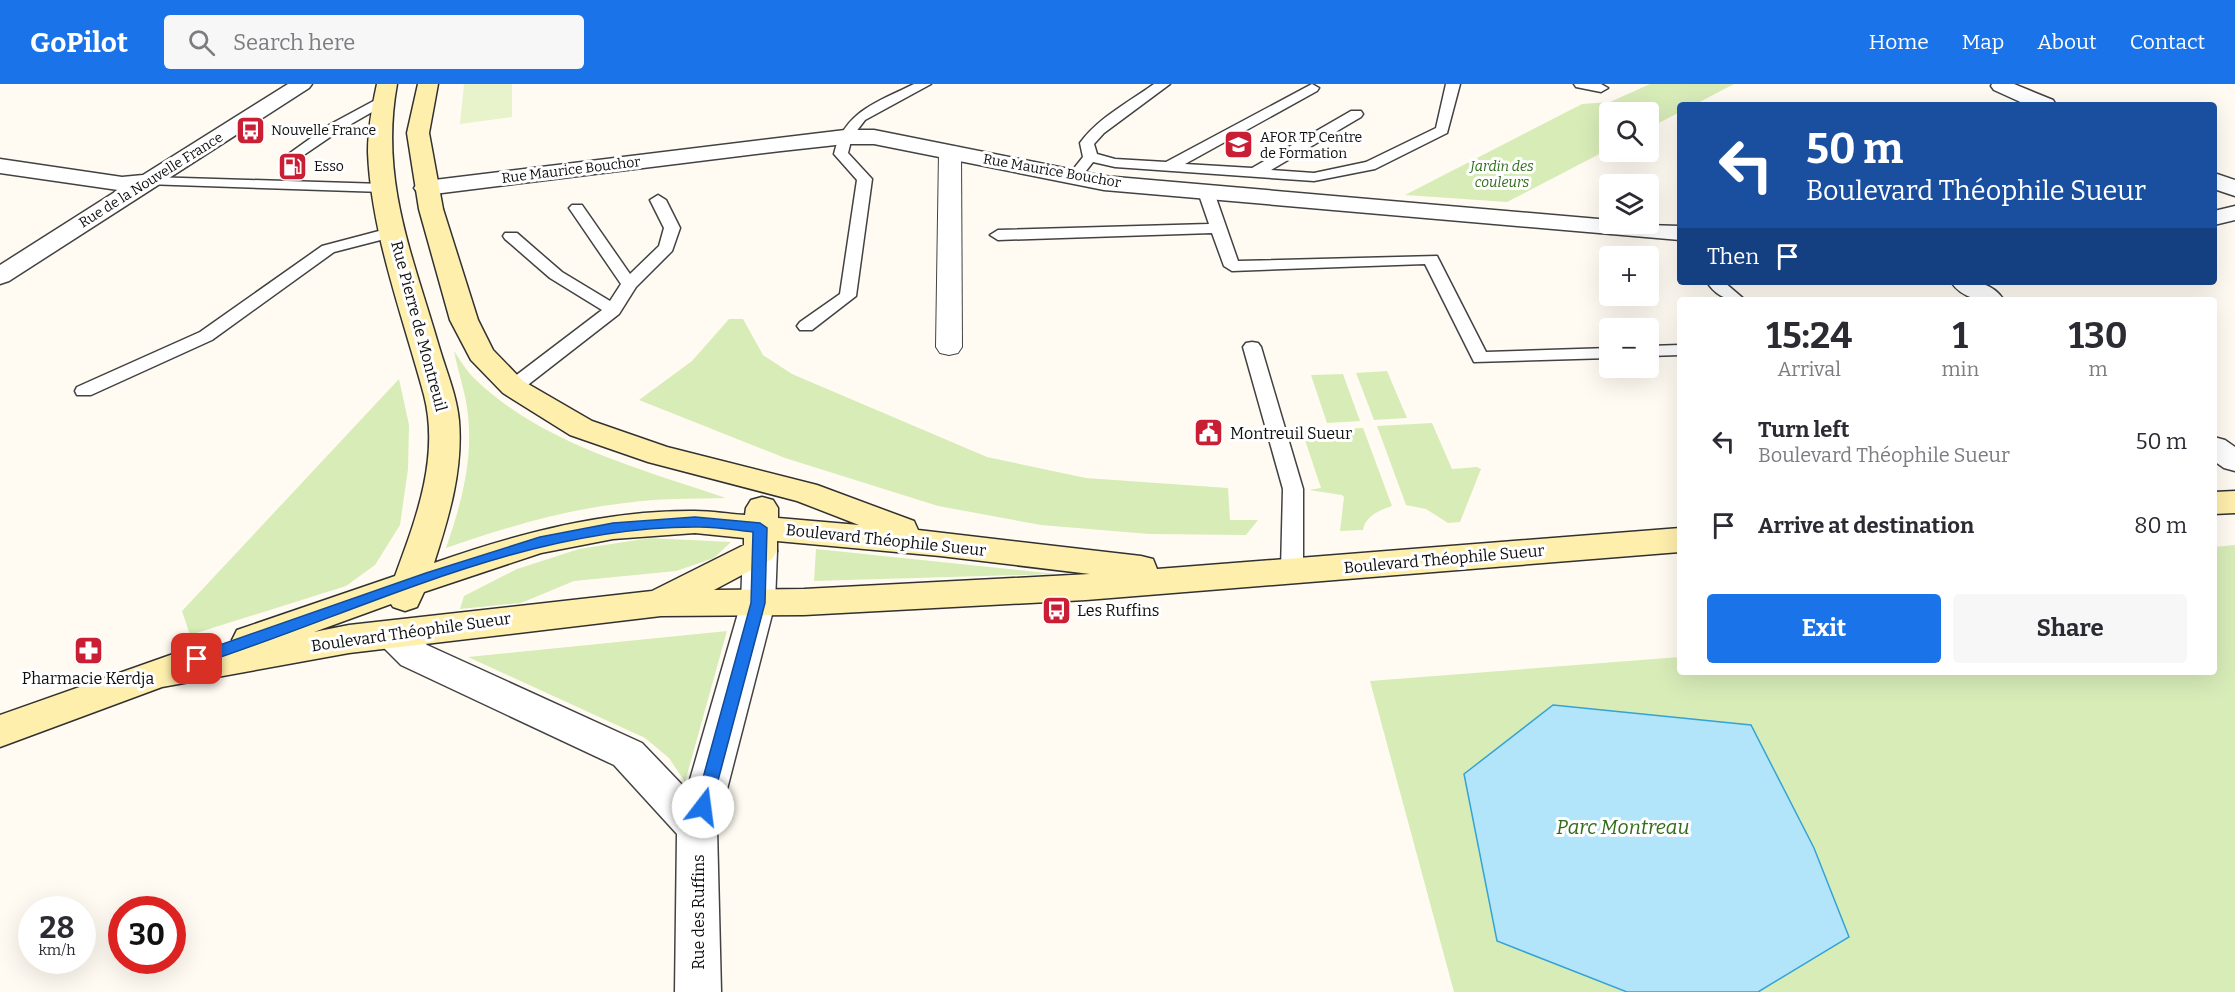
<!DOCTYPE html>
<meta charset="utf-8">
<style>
:root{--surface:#fff;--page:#f7f7f7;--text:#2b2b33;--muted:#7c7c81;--accent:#1a73e8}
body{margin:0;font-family:Bitter,serif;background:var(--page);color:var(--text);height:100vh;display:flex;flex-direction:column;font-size:22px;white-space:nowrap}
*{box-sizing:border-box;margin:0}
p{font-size:20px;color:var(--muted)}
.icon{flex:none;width:33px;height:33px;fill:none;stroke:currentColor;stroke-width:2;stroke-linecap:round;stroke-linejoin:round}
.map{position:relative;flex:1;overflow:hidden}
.drawer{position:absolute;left:1677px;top:213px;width:540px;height:378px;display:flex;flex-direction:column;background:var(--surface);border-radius:6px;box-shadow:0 6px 24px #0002}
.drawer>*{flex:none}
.top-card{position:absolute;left:1677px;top:18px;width:540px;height:183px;border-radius:6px;box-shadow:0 6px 24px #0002;background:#1a4fa0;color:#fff;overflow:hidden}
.tools{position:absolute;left:1599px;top:18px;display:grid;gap:12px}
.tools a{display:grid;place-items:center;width:60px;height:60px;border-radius:6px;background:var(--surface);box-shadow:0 6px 24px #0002;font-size:30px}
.speed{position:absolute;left:18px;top:812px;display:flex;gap:12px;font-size:30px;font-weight:700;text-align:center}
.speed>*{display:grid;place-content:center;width:78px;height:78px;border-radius:50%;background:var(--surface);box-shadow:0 6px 24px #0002;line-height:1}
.speed small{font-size:15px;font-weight:400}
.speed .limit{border:9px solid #d22;background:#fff;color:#111}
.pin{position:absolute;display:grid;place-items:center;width:51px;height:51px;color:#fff;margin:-26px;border-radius:12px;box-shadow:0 3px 9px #0006}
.me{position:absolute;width:66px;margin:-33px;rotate:15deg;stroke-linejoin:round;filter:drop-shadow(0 0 4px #0008)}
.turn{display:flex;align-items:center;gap:21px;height:126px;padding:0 30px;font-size:27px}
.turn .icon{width:78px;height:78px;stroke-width:2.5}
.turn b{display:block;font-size:42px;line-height:51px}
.then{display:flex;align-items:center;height:57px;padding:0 30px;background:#0003;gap:12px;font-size:22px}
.eta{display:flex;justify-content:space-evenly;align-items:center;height:102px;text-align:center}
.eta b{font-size:36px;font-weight:700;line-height:42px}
.cta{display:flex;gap:12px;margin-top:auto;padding:12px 30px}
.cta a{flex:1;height:69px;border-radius:6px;background:var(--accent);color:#fff;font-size:24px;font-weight:700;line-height:69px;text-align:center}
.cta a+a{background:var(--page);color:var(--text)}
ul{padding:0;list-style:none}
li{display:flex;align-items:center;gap:18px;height:84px;padding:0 30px}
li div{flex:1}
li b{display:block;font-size:22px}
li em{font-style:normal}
header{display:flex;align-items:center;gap:36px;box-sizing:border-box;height:84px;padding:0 30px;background:var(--accent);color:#fff}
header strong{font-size:28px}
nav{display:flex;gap:33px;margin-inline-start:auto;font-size:21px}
.search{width:420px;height:54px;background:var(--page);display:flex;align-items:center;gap:15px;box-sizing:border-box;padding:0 21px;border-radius:6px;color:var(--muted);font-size:22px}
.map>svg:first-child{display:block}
.green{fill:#d8ecb8}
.pitch{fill:#e8f3cb}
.water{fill:#b3e5fa;stroke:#36a3d5;stroke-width:1.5}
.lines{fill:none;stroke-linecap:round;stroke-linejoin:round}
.service-casing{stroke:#424242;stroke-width:3}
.pedestrian-casing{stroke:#424242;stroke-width:2}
.minor-casing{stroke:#424242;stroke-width:3}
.secondary-casing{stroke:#313131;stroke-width:3}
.service{fill:#fff;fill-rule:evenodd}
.pedestrian{fill:#fff;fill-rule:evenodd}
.minor{fill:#fff;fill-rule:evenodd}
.secondary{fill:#ffefad;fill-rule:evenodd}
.route{fill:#1a73e8;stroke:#114b97;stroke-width:1.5}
.labels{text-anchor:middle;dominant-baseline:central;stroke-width:6;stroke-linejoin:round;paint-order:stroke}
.far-poi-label{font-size:14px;fill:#0f0f0f;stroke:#fff;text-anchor:start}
.far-park-label{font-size:14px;font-style:italic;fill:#326c1b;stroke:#fff}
.far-street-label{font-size:14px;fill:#0f0f0f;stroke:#fff}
.street-label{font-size:16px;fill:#0f0f0f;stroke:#fff}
.poi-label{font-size:16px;fill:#0f0f0f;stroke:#fff;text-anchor:start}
.near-park-label{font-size:20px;font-style:italic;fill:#326c1b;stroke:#fff}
</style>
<header>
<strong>GoPilot</strong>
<div class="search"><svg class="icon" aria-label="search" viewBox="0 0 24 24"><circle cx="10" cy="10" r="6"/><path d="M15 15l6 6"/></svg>Search here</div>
<nav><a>Home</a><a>Map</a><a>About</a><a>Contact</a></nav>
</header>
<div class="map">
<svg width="2235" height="908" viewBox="0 0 2235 908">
<rect width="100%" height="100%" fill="#fffbf2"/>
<!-- green -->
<path class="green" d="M 1650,0 L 1734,0 L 1694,21 L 1680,21 L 1680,28 L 1649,44 L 1648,28 L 1610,28 L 1609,65 L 1507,118 L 1405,111 L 1582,20 L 1610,18 Z
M 729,235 L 743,235 L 763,271 L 792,290 L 987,373 L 1086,394 L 1228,404 L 1230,436 L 1258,436 L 1246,451 L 1149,450 L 1041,441 L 938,422 L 785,374 L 639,316 L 692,277 Z
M 454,267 C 461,277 467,288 476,296 C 543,360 641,385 726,414 C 693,415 658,414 625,419 C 563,426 504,444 446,464 C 461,420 473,378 468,331 C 466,310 458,288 454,267 Z
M 1387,287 L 1407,334 L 1374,336 L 1356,289 Z
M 1343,290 L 1360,337 L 1327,339 L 1311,291 Z
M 399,295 L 409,341 L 408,385 L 400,441 L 375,481 L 346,502 L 190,551 L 182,527 Z
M 1432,339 L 1452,385 L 1477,383 L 1481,385 L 1460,438 L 1448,439 L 1426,425 L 1406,421 L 1377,342 Z
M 1363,344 L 1392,422 C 1380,426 1365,432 1363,446 L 1340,447 L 1344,413 L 1342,411 L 1309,406 L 1321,404 L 1302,347 Z
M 650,454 L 731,458 L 714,474 L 676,487 L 574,497 L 521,519 L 460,525 L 464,512 L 517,485 L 579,465 Z
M 2235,461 L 2235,908 L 1454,908 L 1370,597 L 1680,573 L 1680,588 L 2214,588 L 2214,463 Z
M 816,465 L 1056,490 L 814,497 Z
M 727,547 L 685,698 L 669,674 L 645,654 L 468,573 Z"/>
<!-- pitch -->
<path class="pitch" d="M 464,0 L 512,0 L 512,33 L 460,40 Z"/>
<!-- water -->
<path class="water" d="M 1553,621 L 1751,641 L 1814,764 L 1849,853 L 1758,908 L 1627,908 L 1497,857 L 1464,690 Z"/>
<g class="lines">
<defs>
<path id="service" d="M 914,0 L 931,0 L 865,36 L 852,53 L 848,69 L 872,95 L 856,212 L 812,246 L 800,246 L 797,242 L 800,238 L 840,210 L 857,96 L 834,70 C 844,27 878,18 914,0 Z
M 1154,0 L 1170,0 L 1104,49 L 1094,60 L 1097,70 L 1115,75 L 1166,78 L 1312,0 L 1319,4 L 1317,7 L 1185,80 L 1252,84 L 1351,27 L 1361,27 L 1363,30 L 1361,33 L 1271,86 L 1314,89 L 1366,78 L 1436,44 L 1446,0 L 1460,0 L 1447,49 L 1375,85 L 1314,97 L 1115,83 L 1093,78 L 1079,96 L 1069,96 L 1067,93 L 1083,73 L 1080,59 C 1098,34 1129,18 1154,0 Z
M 1574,0 L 1601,0 L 1608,4 L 1601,8 L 1576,3 Z
M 381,13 L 386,14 L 388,17 L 386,20 L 339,47 L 295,77 L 290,78 L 283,74 L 329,41 Z
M 150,93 L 383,100 L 390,104 L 383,108 L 145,100 L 143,97 Z
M 1206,103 L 1214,108 L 1238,177 L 1437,172 L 1486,268 L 1610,264 L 1610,274 L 1474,278 L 1425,180 L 1232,187 L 1224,182 L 1212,149 L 998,156 L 990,151 L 998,146 L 1209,140 L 1198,108 Z
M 658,111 L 666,116 L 680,144 L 672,167 L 636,203 L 619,230 L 520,307 L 506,307 L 504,303 L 506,299 L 602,226 L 550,194 L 505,155 L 503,152 L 505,149 L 517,149 L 562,188 L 610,217 L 621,200 L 569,124 L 572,121 L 582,121 L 630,190 L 659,162 L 664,144 L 650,116 Z
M 394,143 L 402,148 L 400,151 L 334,168 L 212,256 L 91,311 L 77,311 L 75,307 L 77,303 L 200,248 L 322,162 Z
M 1711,198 L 1724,198 L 1745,216 C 1729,216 1719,214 1709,201 Z
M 1252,258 L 1258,259 L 1261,263 L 1303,405 L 1303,487 L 1300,493 L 1292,495 L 1284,493 L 1281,487 L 1283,405 L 1243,263 L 1246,259 Z
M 1680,261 L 1680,271 L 1648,272 L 1648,262 Z"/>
<path id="pedestrian" d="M 950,62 L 958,63 L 961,68 L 962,263 L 958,269 L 949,271 L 940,269 L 936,263 L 939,68 L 942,63 Z"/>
<path id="minor" d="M 288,0 L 312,0 L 309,4 L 9,197 L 0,200 L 0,181 L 118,106 L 0,89 L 0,75 L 122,93 L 143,91 Z
M 1992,0 L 2014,0 L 2053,16 L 2056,21 L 2027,21 L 1994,6 L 1991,2 Z
M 845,46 L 874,46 L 1104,92 L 1610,136 L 1610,140 L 1680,142 L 1680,156 L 1104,106 L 874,60 L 845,60 L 781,67 L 426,111 L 418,109 L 414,104 L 418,99 L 426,97 Z
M 2214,89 L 2235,96 L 2235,112 L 2214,105 Z
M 2235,122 L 2235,136 L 2214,141 L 2214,127 Z
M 1951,198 C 1973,198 1990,196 2004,216 C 1983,216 1964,217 1951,198 Z
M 2214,353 L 2225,356 L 2235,363 L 2235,387 L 2224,384 L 2214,377 Z
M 760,455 L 772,459 L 777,467 L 775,519 L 717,744 L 721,908 L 675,908 L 677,750 L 614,681 L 401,581 L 381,561 L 376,551 L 381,541 C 405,534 411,546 427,561 L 642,659 L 687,706 L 741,519 L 743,467 L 748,459 Z"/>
<path id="secondary" d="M 377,0 L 397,0 C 379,97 414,175 440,266 C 447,289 457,313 459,337 C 463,386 449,433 434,479 C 517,450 605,426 695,427 C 712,427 729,430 745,431 L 746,424 L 751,416 L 762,413 L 773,416 L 778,424 L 778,434 L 859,441 L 797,417 L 648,378 L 570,351 L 503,309 L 471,276 L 450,236 L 419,125 L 407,49 L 418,0 L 438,0 L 429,49 L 443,125 L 478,236 L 493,266 L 523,297 L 592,337 L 667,363 L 817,401 L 914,437 L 918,446 L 1141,472 L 1153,475 L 1157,485 L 1680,444 L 1680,468 L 1086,516 L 804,531 L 661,532 L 349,569 L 162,603 L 0,663 L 0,631 L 176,569 L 182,571 L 235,561 L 232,556 L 237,546 L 395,492 C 416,435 440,373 424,311 C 403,233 371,149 368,68 C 368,45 372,23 377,0 ZM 695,449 L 744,454 L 744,461 L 652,507 L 349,541 L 314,548 L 391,520 L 393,523 L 405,527 L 417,523 L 424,508 L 541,469 L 613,455 ZM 777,457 L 940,472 L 1090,490 L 804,505 L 714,506 L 772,475 L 777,467 Z
M 2235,407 L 2235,429 L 2214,430 L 2214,408 Z"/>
</defs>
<!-- service casing -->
<use href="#service" class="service-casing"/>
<!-- pedestrian casing -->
<use href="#pedestrian" class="pedestrian-casing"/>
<!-- minor casing -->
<use href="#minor" class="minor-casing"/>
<!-- secondary casing -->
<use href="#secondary" class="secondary-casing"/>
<!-- service -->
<use href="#service" class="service"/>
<!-- pedestrian -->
<use href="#pedestrian" class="pedestrian"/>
<!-- minor -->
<use href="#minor" class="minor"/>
<!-- secondary -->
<use href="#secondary" class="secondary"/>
</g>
<!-- route -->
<path class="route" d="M 695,433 L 760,439 L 767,444 L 765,519 L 711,723 L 709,728 L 703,730 L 697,728 L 695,723 L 751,519 L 753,448 C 734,446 714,442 694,443 C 522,443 358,529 197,581 L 191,579 L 189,575 L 191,571 L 426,489 L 540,453 L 613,439 Z"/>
<!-- icons -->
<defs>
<symbol id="bus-square" viewBox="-11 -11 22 22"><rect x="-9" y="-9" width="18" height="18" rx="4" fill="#c91e34" stroke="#fff"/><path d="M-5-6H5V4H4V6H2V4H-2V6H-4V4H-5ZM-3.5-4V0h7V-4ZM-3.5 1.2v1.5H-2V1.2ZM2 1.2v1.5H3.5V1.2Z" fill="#fff"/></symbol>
<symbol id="school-square" viewBox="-11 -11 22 22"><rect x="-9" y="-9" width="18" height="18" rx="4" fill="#c91e34" stroke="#fff"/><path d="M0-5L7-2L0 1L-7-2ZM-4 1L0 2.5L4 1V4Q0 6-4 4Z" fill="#fff"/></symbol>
<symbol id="fuel-square" viewBox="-11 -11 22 22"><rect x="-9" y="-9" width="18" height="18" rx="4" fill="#c91e34" stroke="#fff"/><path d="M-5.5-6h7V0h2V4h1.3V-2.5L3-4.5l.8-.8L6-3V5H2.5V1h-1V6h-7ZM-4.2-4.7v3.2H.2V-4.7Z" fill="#fff"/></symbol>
<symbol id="civic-square" viewBox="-11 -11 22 22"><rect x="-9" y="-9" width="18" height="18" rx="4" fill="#c91e34" stroke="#fff"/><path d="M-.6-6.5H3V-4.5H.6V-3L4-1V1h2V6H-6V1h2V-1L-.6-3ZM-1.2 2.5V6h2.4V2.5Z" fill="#fff"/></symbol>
<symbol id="pharmacy-square" viewBox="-11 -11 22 22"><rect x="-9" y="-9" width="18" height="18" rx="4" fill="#c91e34" stroke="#fff"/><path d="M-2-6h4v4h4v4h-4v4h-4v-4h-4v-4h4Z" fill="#fff"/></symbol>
</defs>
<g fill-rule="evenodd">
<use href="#bus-square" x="234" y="30" width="33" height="33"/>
<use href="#school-square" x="1222" y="44" width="33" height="33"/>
<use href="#fuel-square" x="276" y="66" width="33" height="33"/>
<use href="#civic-square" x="1192" y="332" width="33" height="33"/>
<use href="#bus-square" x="1040" y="510" width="33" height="33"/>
<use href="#pharmacy-square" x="72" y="550" width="33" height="33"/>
</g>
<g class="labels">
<!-- far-poi labels -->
<g class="far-poi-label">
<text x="271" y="46">Nouvelle France</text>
<text x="1260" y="53">AFOR TP Centre<tspan x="1260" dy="16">de Formation</tspan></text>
<text x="314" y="82">Esso</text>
</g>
<!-- far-park labels -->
<g class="far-park-label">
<text x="1502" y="82">Jardin des<tspan x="1502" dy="16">couleurs</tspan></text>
</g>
<!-- far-street labels -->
<g class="far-street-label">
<text transform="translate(571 86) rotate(-7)">Rue Maurice Bouchor</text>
<text transform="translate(1052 87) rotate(10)">Rue Maurice Bouchor</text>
<text transform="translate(151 96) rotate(-32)">Rue de la Nouvelle France</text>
</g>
<!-- street labels -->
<g class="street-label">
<text transform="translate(419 242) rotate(75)">Rue Pierre de Montreuil</text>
<text transform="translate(886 456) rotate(6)">Boulevard Théophile Sueur</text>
<text transform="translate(1444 475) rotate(-5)">Boulevard Théophile Sueur</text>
<text transform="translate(411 548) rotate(-8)">Boulevard Théophile Sueur</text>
<text transform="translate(698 828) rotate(-90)">Rue des Ruffins</text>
</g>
<!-- poi labels -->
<g class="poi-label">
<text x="1230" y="349">Montreuil Sueur</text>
<text x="1077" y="526">Les Ruffins</text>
<text x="88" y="594" text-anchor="middle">Pharmacie Kerdja</text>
</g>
<!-- near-park labels -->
<g class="near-park-label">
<text x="1623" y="743">Parc Montreau</text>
</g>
</g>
</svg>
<div class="tools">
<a><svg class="icon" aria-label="search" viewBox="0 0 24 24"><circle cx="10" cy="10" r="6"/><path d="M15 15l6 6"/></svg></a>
<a><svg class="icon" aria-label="layers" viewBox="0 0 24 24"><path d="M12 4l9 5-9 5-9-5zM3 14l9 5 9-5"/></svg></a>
<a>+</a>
<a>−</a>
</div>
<div class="speed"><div>28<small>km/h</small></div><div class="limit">30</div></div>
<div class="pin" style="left:197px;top:575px;background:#d93025"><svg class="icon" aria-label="arrive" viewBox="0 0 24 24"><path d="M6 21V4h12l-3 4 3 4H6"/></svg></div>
<svg class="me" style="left:703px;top:723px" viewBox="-20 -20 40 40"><circle r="19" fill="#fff"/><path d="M0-13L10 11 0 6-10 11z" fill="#1a73e8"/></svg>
<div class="top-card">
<div class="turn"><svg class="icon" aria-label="left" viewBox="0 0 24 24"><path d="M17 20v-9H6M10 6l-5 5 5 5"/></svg><div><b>50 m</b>Boulevard Théophile Sueur</div></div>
<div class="then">Then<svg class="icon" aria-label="arrive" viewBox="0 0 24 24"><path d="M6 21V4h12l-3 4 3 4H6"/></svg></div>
</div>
<section class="drawer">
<div class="eta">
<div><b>15:24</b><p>Arrival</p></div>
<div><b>1</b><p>min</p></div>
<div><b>130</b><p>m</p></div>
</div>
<ul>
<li><svg class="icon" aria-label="left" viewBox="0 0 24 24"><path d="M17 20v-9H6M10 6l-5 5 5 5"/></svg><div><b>Turn left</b><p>Boulevard Théophile Sueur</p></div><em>50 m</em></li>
<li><svg class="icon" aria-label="arrive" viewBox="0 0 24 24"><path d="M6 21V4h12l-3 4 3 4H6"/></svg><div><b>Arrive at destination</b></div><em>80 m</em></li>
</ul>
<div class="cta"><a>Exit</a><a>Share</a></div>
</section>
</div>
